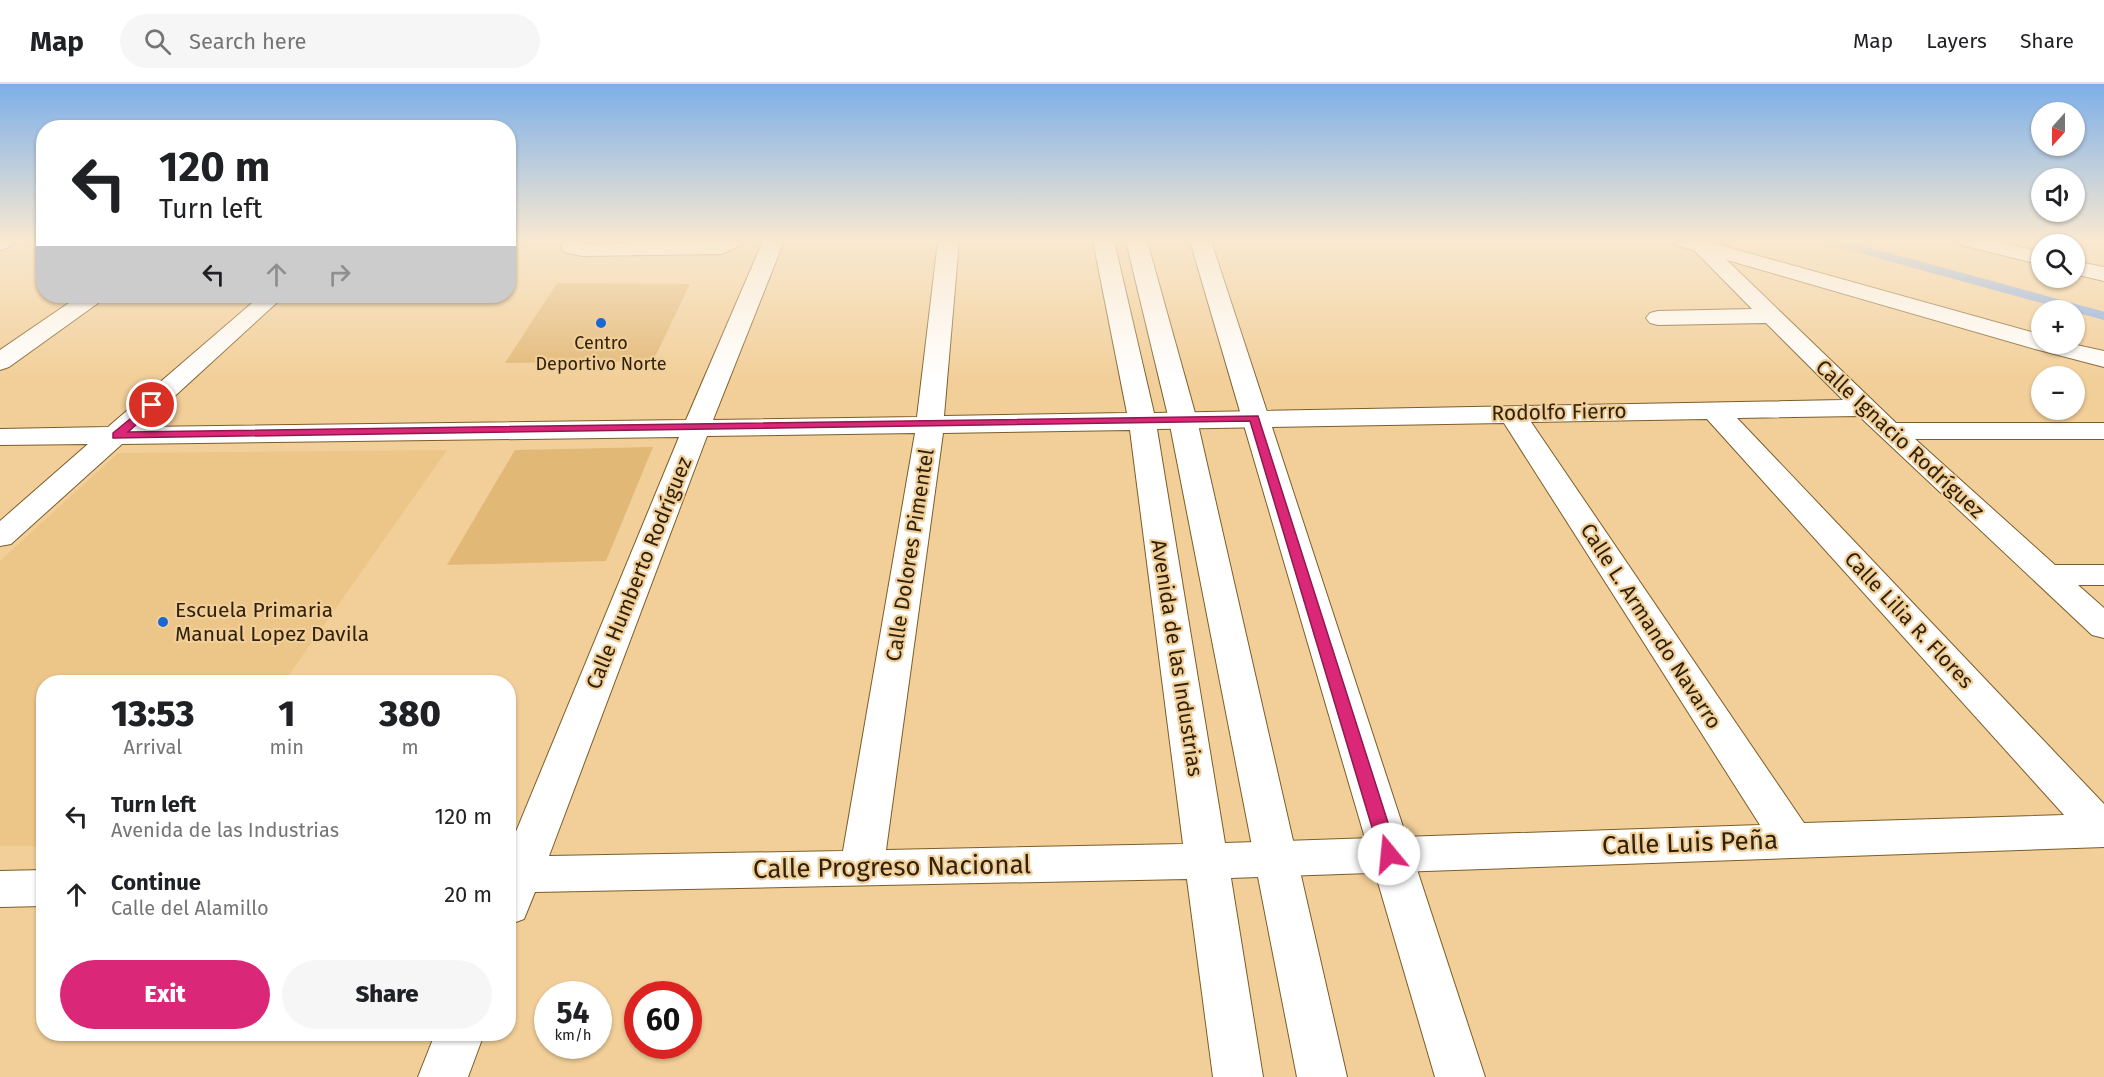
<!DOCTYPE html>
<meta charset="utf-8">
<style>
:root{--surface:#fff;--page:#f6f6f6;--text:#202124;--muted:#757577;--line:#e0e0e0;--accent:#db2777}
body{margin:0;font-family:"Fira Sans",sans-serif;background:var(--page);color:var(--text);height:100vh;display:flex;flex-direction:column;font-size:22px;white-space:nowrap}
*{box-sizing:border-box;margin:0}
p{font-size:20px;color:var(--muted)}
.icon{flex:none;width:33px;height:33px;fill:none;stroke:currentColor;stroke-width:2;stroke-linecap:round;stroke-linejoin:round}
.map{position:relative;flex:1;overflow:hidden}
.sheet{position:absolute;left:36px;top:591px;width:480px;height:366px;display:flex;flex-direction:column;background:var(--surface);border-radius:24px;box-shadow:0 2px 4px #0004}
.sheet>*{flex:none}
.top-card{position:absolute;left:36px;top:36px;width:480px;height:183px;border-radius:24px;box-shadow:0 2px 4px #0004;background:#fff;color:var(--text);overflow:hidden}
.needle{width:39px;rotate:201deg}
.tools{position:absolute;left:2031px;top:18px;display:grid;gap:12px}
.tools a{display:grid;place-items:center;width:54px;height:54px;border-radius:50%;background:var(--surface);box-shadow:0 2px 4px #0004;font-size:30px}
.speed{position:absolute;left:534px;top:897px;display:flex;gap:12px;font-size:30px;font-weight:700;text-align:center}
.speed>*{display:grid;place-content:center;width:78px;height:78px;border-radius:50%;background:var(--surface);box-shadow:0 2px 4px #0004;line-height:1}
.speed small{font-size:15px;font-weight:400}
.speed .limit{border:9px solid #d22;background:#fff;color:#111}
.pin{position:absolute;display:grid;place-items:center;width:51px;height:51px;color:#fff;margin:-26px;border:3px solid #fff;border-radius:50%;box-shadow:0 2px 6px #0007}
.me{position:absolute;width:66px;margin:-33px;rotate:343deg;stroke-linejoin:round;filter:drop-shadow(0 0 4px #0008)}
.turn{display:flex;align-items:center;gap:21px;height:126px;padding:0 24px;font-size:27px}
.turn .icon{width:78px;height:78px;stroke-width:2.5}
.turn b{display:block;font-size:42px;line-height:51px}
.lanes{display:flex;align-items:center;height:57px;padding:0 24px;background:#0003;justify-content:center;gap:30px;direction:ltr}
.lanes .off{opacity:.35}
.eta{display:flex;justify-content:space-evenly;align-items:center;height:102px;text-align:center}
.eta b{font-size:36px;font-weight:800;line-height:42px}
.action{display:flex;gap:12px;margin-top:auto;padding:12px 24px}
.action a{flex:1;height:69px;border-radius:36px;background:var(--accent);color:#fff;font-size:24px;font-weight:800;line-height:69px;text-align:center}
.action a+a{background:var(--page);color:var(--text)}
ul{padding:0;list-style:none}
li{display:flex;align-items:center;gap:18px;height:78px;padding:0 24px}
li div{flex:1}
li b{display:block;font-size:22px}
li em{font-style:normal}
header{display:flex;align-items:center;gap:36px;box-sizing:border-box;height:84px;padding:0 30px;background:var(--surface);border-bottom:2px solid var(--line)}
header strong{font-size:28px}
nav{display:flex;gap:33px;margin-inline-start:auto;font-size:21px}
.search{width:420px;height:54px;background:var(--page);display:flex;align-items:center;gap:15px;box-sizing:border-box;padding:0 21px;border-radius:33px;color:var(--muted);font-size:22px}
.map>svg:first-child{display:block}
.built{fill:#ecc588}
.green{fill:#e2b876}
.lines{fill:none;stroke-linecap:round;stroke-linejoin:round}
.stream{stroke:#7da8e8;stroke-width:8}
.minor-casing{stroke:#7c5d28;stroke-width:2}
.major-casing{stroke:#7c5d28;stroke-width:2}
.highway-casing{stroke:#7c5d28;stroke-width:2}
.minor{fill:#fff;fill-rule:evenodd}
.major{fill:#fff;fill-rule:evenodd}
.highway{fill:#fff;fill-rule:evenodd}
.route{fill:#db2777;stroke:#8e194d;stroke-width:1.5}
.poi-dot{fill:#1869d3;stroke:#f2cf99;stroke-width:2}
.labels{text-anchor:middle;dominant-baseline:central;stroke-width:4.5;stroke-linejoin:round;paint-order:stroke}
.far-poi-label{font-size:18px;fill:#2f220c;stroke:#f2cf99}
.street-label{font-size:21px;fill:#2f220c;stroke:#f2cf99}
.poi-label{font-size:21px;fill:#2f220c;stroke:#f2cf99;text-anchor:start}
.near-street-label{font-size:26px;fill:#2f220c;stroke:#f2cf99}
</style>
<header>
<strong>Map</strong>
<div class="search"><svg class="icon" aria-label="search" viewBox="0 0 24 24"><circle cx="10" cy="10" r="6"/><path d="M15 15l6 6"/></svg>Search here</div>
<nav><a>Map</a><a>Layers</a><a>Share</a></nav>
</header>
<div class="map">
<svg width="2104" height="993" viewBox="0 0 2104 993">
<rect width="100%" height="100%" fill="#f2cf99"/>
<!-- built -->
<path class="built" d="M 447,366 L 284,598 L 44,598 L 43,762 L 0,762 L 0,477 L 118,369 Z"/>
<!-- green -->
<path class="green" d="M 557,199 L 690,200 L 653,277 L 505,279 Z
M 653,363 L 606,477 L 447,481 L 515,366 Z"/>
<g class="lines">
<!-- stream -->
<path class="stream" d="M 1831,157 L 2104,232"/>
<defs>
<path id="minor" d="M 0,157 L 16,157 L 7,164 L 0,166 Z
M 563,157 L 583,157 L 583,160 L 745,157 L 741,161 L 722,170 L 582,172 L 564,168 L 561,163 Z
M 763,157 L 784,157 L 713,336 L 917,333 L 938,157 L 959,157 L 944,332 L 1127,329 L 1093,157 L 1114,157 L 1154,329 L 1843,316 L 1766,239 L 1658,241 L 1650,239 L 1646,234 L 1650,229 L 1658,227 L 1752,225 L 1690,162 L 1694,158 L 1708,158 L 1896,339 L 2104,339 L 2104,355 L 1915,355 L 2055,481 L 2104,481 L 2104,501 L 2078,501 L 2104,524 L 2104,554 L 2092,551 L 1859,332 L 1737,334 L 2104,720 L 2104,763 L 1231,794 L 1263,993 L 1213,993 L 1187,795 L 535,808 L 524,835 L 508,841 L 508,767 L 679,353 L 122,360 L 11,460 L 0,462 L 0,437 L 88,360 L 0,361 L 0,345 L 108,343 L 260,212 L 284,212 L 141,343 L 686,336 ZM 1707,335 L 2064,731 L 1804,739 L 1531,338 ZM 1504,339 L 1760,741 L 1225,759 L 1157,345 ZM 1130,346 L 1183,760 L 886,766 L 943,349 ZM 915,349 L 843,767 L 549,772 L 707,352 Z
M 79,212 L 104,212 L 101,217 L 9,283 L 0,286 L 0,266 Z
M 44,786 L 44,822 L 0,823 L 0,787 Z
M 435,950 L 484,950 L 468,993 L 418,993 Z"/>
<path id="major" d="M 1126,157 L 1147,157 L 1197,336 L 1347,993 L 1297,993 L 1169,336 Z
M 1190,157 L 1211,157 L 1485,993 L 1435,993 Z"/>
<path id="highway" d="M 1672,157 L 1705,157 L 2042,251 L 2042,260 L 2072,260 L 2104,267 L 2104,283 L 2035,265 L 1675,161 Z
M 1958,157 L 1994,157 L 2042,168 L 2042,181 L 1961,161 Z
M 2074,177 L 2104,183 L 2104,197 L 2074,190 Z"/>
</defs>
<!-- minor casing -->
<use href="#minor" class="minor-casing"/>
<!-- major casing -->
<use href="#major" class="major-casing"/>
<!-- highway casing -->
<use href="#highway" class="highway-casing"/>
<!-- minor -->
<use href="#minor" class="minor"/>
<!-- major -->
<use href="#major" class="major"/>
<!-- highway -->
<use href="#highway" class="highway"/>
</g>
<!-- sky -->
<linearGradient id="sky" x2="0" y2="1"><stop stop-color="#7dafe8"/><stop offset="0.53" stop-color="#f9e9d1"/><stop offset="1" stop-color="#f9e9d1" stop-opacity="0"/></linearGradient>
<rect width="2104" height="296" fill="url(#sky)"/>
<!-- route -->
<path class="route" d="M 152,317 L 157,321 L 156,323 L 128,348 L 1258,332 L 1398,770 L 1395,775 L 1389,777 L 1383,775 L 1380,770 L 1250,337 L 113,354 L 113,349 Z"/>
<!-- markers -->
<g class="poi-dot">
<circle cx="601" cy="239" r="6"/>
<circle cx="163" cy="538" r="6"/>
</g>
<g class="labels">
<!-- far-poi labels -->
<g class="far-poi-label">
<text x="601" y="259">Centro<tspan x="601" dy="21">Deportivo Norte</tspan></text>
</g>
<!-- street labels -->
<g class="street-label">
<text transform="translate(1559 328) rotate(-1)">Rodolfo Fierro</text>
<text transform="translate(1900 355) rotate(43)">Calle Ignacio Rodríguez</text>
<text transform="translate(910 471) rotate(-81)">Calle Dolores Pimentel</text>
<text transform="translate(639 489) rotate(-68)">Calle Humberto Rodríguez</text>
<text transform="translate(1909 536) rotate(47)">Calle Lilia R. Flores</text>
<text transform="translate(1651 542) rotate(57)">Calle L. Armando Navarro</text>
<text transform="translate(1177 574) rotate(81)">Avenida de las Industrias</text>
</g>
<!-- poi labels -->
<g class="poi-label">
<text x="175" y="526">Escuela Primaria<tspan x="175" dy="24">Manual Lopez Davila</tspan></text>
</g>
<!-- near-street labels -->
<g class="near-street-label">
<text transform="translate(1690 759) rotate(-2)">Calle Luis Peña</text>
<text transform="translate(892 783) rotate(-1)">Calle Progreso Nacional</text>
</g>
</g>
</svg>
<div class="tools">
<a><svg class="needle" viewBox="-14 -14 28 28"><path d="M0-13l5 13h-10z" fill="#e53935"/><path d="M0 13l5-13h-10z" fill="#757577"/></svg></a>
<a><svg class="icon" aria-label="sound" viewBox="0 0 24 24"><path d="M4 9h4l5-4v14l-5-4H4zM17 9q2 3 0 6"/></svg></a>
<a><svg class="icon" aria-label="search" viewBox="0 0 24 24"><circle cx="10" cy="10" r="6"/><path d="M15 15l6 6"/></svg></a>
<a>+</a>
<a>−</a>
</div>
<div class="speed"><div>54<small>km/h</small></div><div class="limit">60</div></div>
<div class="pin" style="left:152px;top:321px;background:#d93025"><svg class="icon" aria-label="arrive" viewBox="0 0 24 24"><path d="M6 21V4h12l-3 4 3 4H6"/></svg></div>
<svg class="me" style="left:1389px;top:770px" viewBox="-20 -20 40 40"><circle r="19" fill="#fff"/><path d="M0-13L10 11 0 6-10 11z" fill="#db2777"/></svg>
<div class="top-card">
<div class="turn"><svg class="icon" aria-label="left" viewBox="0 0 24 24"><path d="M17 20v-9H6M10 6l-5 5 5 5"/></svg><div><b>120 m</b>Turn left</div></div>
<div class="lanes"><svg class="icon" aria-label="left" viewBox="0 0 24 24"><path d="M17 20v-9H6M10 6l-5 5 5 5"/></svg><svg class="icon off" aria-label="ahead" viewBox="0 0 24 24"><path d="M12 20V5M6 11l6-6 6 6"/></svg><svg class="icon off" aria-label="right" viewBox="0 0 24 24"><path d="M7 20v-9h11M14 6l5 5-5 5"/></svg></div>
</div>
<section class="sheet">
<div class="eta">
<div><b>13:53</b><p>Arrival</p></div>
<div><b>1</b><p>min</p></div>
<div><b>380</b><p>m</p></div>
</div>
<ul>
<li><svg class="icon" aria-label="left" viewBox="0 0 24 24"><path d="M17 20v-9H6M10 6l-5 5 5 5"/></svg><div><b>Turn left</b><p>Avenida de las Industrias</p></div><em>120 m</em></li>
<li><svg class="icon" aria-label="ahead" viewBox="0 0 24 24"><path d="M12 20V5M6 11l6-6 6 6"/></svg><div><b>Continue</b><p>Calle del Alamillo</p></div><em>20 m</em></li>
</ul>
<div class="action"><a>Exit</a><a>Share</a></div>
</section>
</div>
